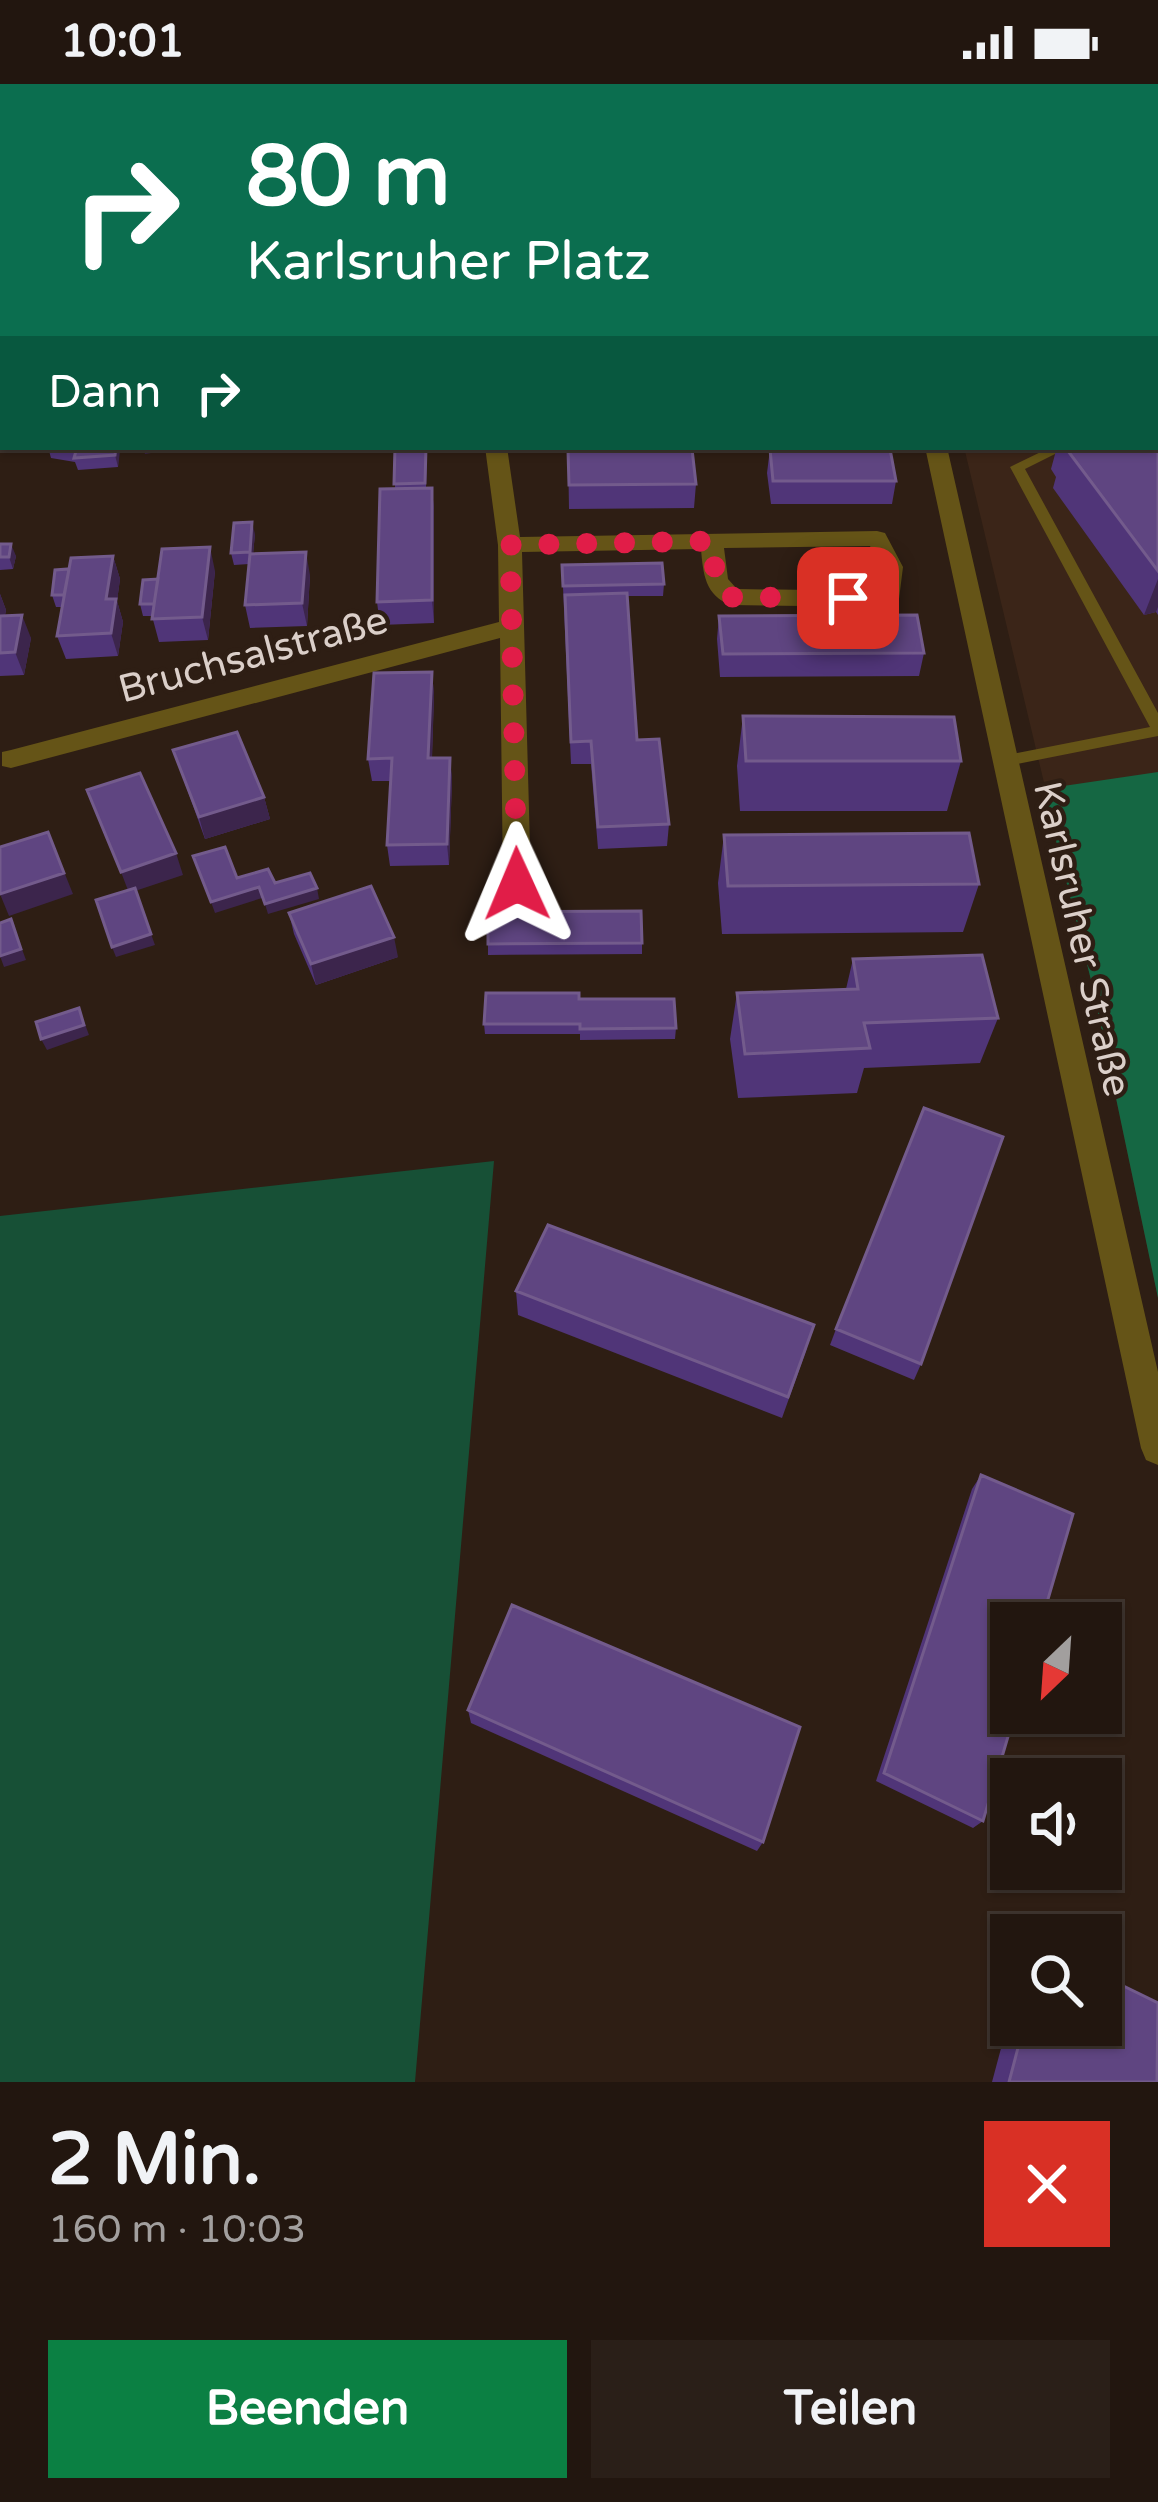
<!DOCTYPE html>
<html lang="de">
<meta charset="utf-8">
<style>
:root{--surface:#22160f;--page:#2a1f18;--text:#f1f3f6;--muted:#a29f9e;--line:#3f352f;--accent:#0b8043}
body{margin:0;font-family:"Varela Round",sans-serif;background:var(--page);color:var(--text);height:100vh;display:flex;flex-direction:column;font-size:45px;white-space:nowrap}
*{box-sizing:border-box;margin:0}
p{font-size:39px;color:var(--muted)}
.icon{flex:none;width:66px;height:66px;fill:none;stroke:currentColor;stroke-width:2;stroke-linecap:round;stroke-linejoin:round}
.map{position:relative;height:1998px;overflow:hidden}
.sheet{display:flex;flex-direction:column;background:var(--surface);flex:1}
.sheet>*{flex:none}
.top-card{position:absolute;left:0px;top:0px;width:1158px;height:366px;box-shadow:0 3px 9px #0004,0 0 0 3px var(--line);background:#0b6e4f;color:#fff;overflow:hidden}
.needle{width:78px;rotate:205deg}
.tools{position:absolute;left:990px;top:1518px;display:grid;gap:24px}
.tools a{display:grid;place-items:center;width:132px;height:132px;border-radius:0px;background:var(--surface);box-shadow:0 3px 9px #0004,0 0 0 3px var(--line);font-size:60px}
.pin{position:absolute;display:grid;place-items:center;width:102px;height:102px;color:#fff;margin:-51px;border-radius:24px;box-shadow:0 6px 18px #0006}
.me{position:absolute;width:132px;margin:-66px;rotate:359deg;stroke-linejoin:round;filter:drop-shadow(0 0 9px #0008)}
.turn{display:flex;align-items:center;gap:42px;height:252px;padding:0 48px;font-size:54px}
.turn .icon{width:156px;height:156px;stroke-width:2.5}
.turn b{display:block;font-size:84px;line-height:102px}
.then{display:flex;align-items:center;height:114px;padding:0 48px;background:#0003;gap:24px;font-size:45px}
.round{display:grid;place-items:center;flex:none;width:126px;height:126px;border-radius:0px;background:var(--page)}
.headline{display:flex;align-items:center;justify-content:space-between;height:204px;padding:0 48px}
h1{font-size:72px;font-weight:700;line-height:90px}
.primary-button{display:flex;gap:24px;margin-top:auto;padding:24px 48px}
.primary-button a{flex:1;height:138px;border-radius:0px;background:var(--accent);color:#fff;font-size:48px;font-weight:700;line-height:138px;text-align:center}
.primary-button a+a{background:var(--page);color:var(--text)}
.status{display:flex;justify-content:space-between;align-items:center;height:84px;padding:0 60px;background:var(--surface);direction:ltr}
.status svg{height:33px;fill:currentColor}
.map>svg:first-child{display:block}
.built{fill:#3b2518}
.green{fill:#175036}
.forest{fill:#156743}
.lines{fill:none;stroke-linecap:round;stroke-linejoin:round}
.service{fill:#655417;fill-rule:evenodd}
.minor{fill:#655417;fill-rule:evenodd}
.tertiary{fill:#655417;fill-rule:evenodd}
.wall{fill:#503578}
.shaded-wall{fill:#3c254c}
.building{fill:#5f4581;stroke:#735b8c;stroke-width:3}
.route{stroke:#e11d48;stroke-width:21;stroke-dasharray:0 37.8}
.labels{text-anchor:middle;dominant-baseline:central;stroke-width:9;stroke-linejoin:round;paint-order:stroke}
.street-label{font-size:39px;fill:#dbcfc9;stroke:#2e1e14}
</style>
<div class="status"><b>10:01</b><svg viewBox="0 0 49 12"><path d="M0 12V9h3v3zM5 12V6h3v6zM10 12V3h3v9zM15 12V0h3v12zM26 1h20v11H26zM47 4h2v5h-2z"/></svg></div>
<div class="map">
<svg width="1158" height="1998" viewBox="0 0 1158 1998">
<rect width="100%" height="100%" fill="#2e1e14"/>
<!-- built -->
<path class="built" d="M 1155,136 L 1158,136 L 1158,1214 L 1092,900 L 964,363 L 1155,363 Z"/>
<!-- green -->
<path class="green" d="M 0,0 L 501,0 L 3,3 L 3,69 Z
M 494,1077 L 415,1998 L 0,1998 L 0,1132 Z"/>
<!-- forest -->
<path class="forest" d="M 1158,688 L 1158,1214 L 1092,900 L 1043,705 Z"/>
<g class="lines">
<!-- service -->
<path class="service" d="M 1051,363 L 1069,363 L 1025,385 L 1158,629 L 1158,652 L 1002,683 L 997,681 L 994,677 L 997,673 L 1150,643 L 1010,383 Z"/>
<!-- minor -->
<path class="minor" d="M 485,363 L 507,363 L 520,453 L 877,447 L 885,449 L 903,483 L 899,515 L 887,523 L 731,521 C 705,512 703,489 701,465 L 522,468 L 531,800 L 517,811 L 503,800 L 500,554 L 11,684 L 2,682 L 2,668 L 11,666 L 499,538 L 498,461 ZM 870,462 L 880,483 L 878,507 L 737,505 L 728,495 L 724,464 Z
M 925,363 L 947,363 L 1158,1288 L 1158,1381 L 1146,1376 L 1141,1364 Z"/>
<!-- tertiary -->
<path class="tertiary" d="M 1155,113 L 1158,113 L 1158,125 L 1155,125 Z
M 0,258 L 3,258 L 3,270 L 0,270 Z"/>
</g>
<!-- wall -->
<path class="wall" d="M 754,0 L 845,0 L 847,3 L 754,3 Z
M 1002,0 L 1158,0 L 1155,3 L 1005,3 Z
M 3,138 L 3,196 L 0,195 L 0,141 Z
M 1158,306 L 1158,531 L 1156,528 L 1144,531 L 1053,404 L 1056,393 L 1051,385 L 1057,363 L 1155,363 Z
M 48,363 L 99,363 L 98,367 L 100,363 L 119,363 L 118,383 L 78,386 L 75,378 L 51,374 Z
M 395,363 L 427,363 L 426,404 L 432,404 L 434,427 L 434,539 L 380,541 L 377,518 L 395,405 Z
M 770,365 L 896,397 L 892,420 L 771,420 L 767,389 Z
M 568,366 L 696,400 L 694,424 L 569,425 Z
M 255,450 L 253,470 L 310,491 L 307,542 L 250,544 L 245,521 L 249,480 L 234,481 L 231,469 Z
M 0,460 L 16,472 L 13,485 L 0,486 Z
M 113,472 L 120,495 L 117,517 L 123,538 L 118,572 L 66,575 L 57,552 L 62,523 L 56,523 L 52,511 L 69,485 Z
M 562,481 L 664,500 L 663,512 L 627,512 L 637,656 L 669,740 L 667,762 L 598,765 L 591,680 L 571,680 Z
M 215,487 L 208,556 L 159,558 L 152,532 L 143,532 L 140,520 L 158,495 Z
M 0,510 L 6,526 L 5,531 L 31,554 L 24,591 L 0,592 Z
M 719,532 L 924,569 L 919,592 L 720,593 L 717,555 Z
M 432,588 L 434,611 L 432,674 L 450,674 L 452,696 L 449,781 L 390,782 L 387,761 L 391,697 L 372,697 L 368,675 Z
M 743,632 L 961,677 L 947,727 L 740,727 L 737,682 Z
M 173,666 L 264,713 L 270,735 L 205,755 Z
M 724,751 L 979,800 L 963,848 L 722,850 L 718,799 Z
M 289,829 L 398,873 L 316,901 L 294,850 Z
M 642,859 L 642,870 L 488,871 L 488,860 Z
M 853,875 L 998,934 L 980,979 L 864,984 L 857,1009 L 738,1014 L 730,955 L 737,909 L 846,905 Z
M 579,915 L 676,944 L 675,955 L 580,956 L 580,950 L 485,950 L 484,940 Z
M 516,1207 L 807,1264 L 782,1334 L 518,1231 Z
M 836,1245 L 921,1280 L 914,1296 L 830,1261 Z
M 981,1391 L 983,1737 L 973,1744 L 876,1697 L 972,1405 Z
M 468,1626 L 763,1758 L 757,1767 L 471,1639 Z
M 1011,1927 L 1011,1941 L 1101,1941 L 1157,1998 L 992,1998 Z"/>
<!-- shaded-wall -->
<path class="shaded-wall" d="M 1155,38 L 1158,38 L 1158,77 L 1155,77 Z
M 3,97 L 3,127 L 0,129 L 0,100 Z
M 116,363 L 119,363 L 120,367 L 118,383 L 115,371 Z
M 143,363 L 187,363 L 145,370 Z
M 432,404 L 434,427 L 434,539 L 432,516 Z
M 252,438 L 255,450 L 252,480 L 250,468 Z
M 11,460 L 16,472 L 13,485 L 9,473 Z
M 210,463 L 215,487 L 208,556 L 202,533 Z
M 306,468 L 310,491 L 307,542 L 302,519 Z
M 113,472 L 120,495 L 117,517 L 123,538 L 118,572 L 111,549 L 106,515 Z
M 1158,495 L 1158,523 L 1156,528 L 1144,531 Z
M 0,510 L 6,526 L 0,555 Z
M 22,531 L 31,554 L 24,591 L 15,568 Z
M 432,588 L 434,611 L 431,696 L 428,674 Z
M 450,674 L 452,696 L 449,781 L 447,760 Z
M 264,713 L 270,735 L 205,755 L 199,733 Z
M 48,748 L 73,810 L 9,832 L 0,810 Z
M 176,769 L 183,791 L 129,809 L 121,788 Z
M 259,803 L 262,814 L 215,829 L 211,818 Z
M 317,804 L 319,815 L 268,830 L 265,820 Z
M 11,835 L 26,876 L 4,883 L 0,872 Z
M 151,850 L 155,861 L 116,873 L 112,863 Z
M 394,853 L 398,873 L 316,901 L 311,880 Z
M 79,924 L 89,951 L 47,966 L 41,955 Z"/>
<!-- building -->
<path class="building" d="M 529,0 L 578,0 L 580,3 L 530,3 Z
M 791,0 L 845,0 L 847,3 L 792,3 Z
M 1043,0 L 1158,0 L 1158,38 L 1155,38 L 1155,3 L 1045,3 Z
M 3,141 L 3,174 L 0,173 L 0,144 Z
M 1155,306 L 1158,306 L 1158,487 L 1065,363 L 1155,363 Z
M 53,363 L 92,363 L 91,367 L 100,367 L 100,363 L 116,363 L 115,371 L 74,374 L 76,367 Z
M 395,363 L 426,363 L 425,399 L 394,400 Z
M 692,365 L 696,400 L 569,401 L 568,366 Z
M 770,365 L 890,365 L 896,397 L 773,397 Z
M 432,404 L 432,516 L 377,518 L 380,405 Z
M 252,438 L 250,468 L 231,469 L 234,439 Z
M 0,460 L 11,460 L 9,473 L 0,473 Z
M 210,463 L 202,533 L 152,535 L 162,465 Z
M 306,468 L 302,519 L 245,521 L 250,470 Z
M 113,472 L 106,515 L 116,515 L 111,549 L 57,552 L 71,474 Z
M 662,479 L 664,500 L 563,502 L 562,481 Z
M 69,485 L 64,511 L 52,511 L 55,486 Z
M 158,495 L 154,520 L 140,520 L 143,496 Z
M 627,509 L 637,656 L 659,655 L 669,740 L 598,743 L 591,657 L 571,658 L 565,511 Z
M 22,531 L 15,568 L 0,569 L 0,532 Z
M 917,531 L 924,569 L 723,570 L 719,532 Z
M 432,588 L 428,674 L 450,674 L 447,760 L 387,761 L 392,674 L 368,675 L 374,589 Z
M 743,632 L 954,633 L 961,677 L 746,677 Z
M 237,648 L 264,713 L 199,733 L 173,666 Z
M 140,689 L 176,769 L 121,788 L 87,706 Z
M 48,748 L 64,789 L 0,810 L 0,763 Z
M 969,749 L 979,800 L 728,802 L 724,751 Z
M 225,763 L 237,794 L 268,785 L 275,799 L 310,789 L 317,804 L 265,820 L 259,803 L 211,818 L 193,772 Z
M 371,802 L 394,853 L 311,880 L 289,829 Z
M 135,804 L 151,850 L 112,863 L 96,816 Z
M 641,827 L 642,859 L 488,860 L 488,828 Z
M 11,835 L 21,865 L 0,872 L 0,839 Z
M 982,871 L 998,934 L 864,939 L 870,964 L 745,970 L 737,909 L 858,905 L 853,875 Z
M 486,909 L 579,909 L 579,915 L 674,915 L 676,944 L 580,945 L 580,940 L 484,940 Z
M 79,924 L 84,941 L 41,955 L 36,938 Z
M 924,1024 L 1003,1053 L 921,1280 L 836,1245 Z
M 548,1141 L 814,1241 L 788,1313 L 516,1207 Z
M 981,1391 L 1073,1430 L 1041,1539 L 1011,1539 L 1011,1629 L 1015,1629 L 983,1737 L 884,1689 Z
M 512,1521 L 800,1643 L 763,1758 L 468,1626 Z
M 1101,1891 L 1158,1919 L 1157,1998 L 1009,1998 L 1024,1941 L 1101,1941 Z"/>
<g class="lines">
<!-- route -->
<path class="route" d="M 517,800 L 510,461 L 712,457 L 716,497 L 731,513 L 848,514"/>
</g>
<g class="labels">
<!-- street labels -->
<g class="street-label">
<text transform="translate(253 571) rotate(-15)">Bruchsalstraße</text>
<text transform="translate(1082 855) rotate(77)">Karlsruher Straße</text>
</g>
</g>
</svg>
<div class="tools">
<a><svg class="needle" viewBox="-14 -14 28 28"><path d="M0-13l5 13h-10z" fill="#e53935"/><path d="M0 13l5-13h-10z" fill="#a29f9e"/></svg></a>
<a><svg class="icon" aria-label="sound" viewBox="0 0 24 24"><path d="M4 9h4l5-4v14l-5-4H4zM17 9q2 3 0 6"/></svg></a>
<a><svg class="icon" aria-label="search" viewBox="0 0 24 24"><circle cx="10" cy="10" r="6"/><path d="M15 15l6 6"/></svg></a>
</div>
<div class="pin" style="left:848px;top:514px;background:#d93025"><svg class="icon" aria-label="arrive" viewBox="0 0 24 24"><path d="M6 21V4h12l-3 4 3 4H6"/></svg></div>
<svg class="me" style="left:517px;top:800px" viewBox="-20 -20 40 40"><path d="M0-17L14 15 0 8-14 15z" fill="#e11d48" stroke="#fff" stroke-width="4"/></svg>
<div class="top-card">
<div class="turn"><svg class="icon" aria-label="right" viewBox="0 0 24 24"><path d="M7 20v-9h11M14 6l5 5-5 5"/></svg><div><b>80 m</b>Karlsruher Platz</div></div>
<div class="then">Dann<svg class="icon" aria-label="right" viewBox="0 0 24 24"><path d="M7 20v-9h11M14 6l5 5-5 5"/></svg></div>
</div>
</div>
<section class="sheet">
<div class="headline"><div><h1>2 Min.</h1><p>160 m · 10:03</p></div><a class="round" style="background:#d93025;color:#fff"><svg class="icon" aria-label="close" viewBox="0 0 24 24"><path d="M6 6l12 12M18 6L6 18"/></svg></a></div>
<div class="primary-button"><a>Beenden</a><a>Teilen</a></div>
</section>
